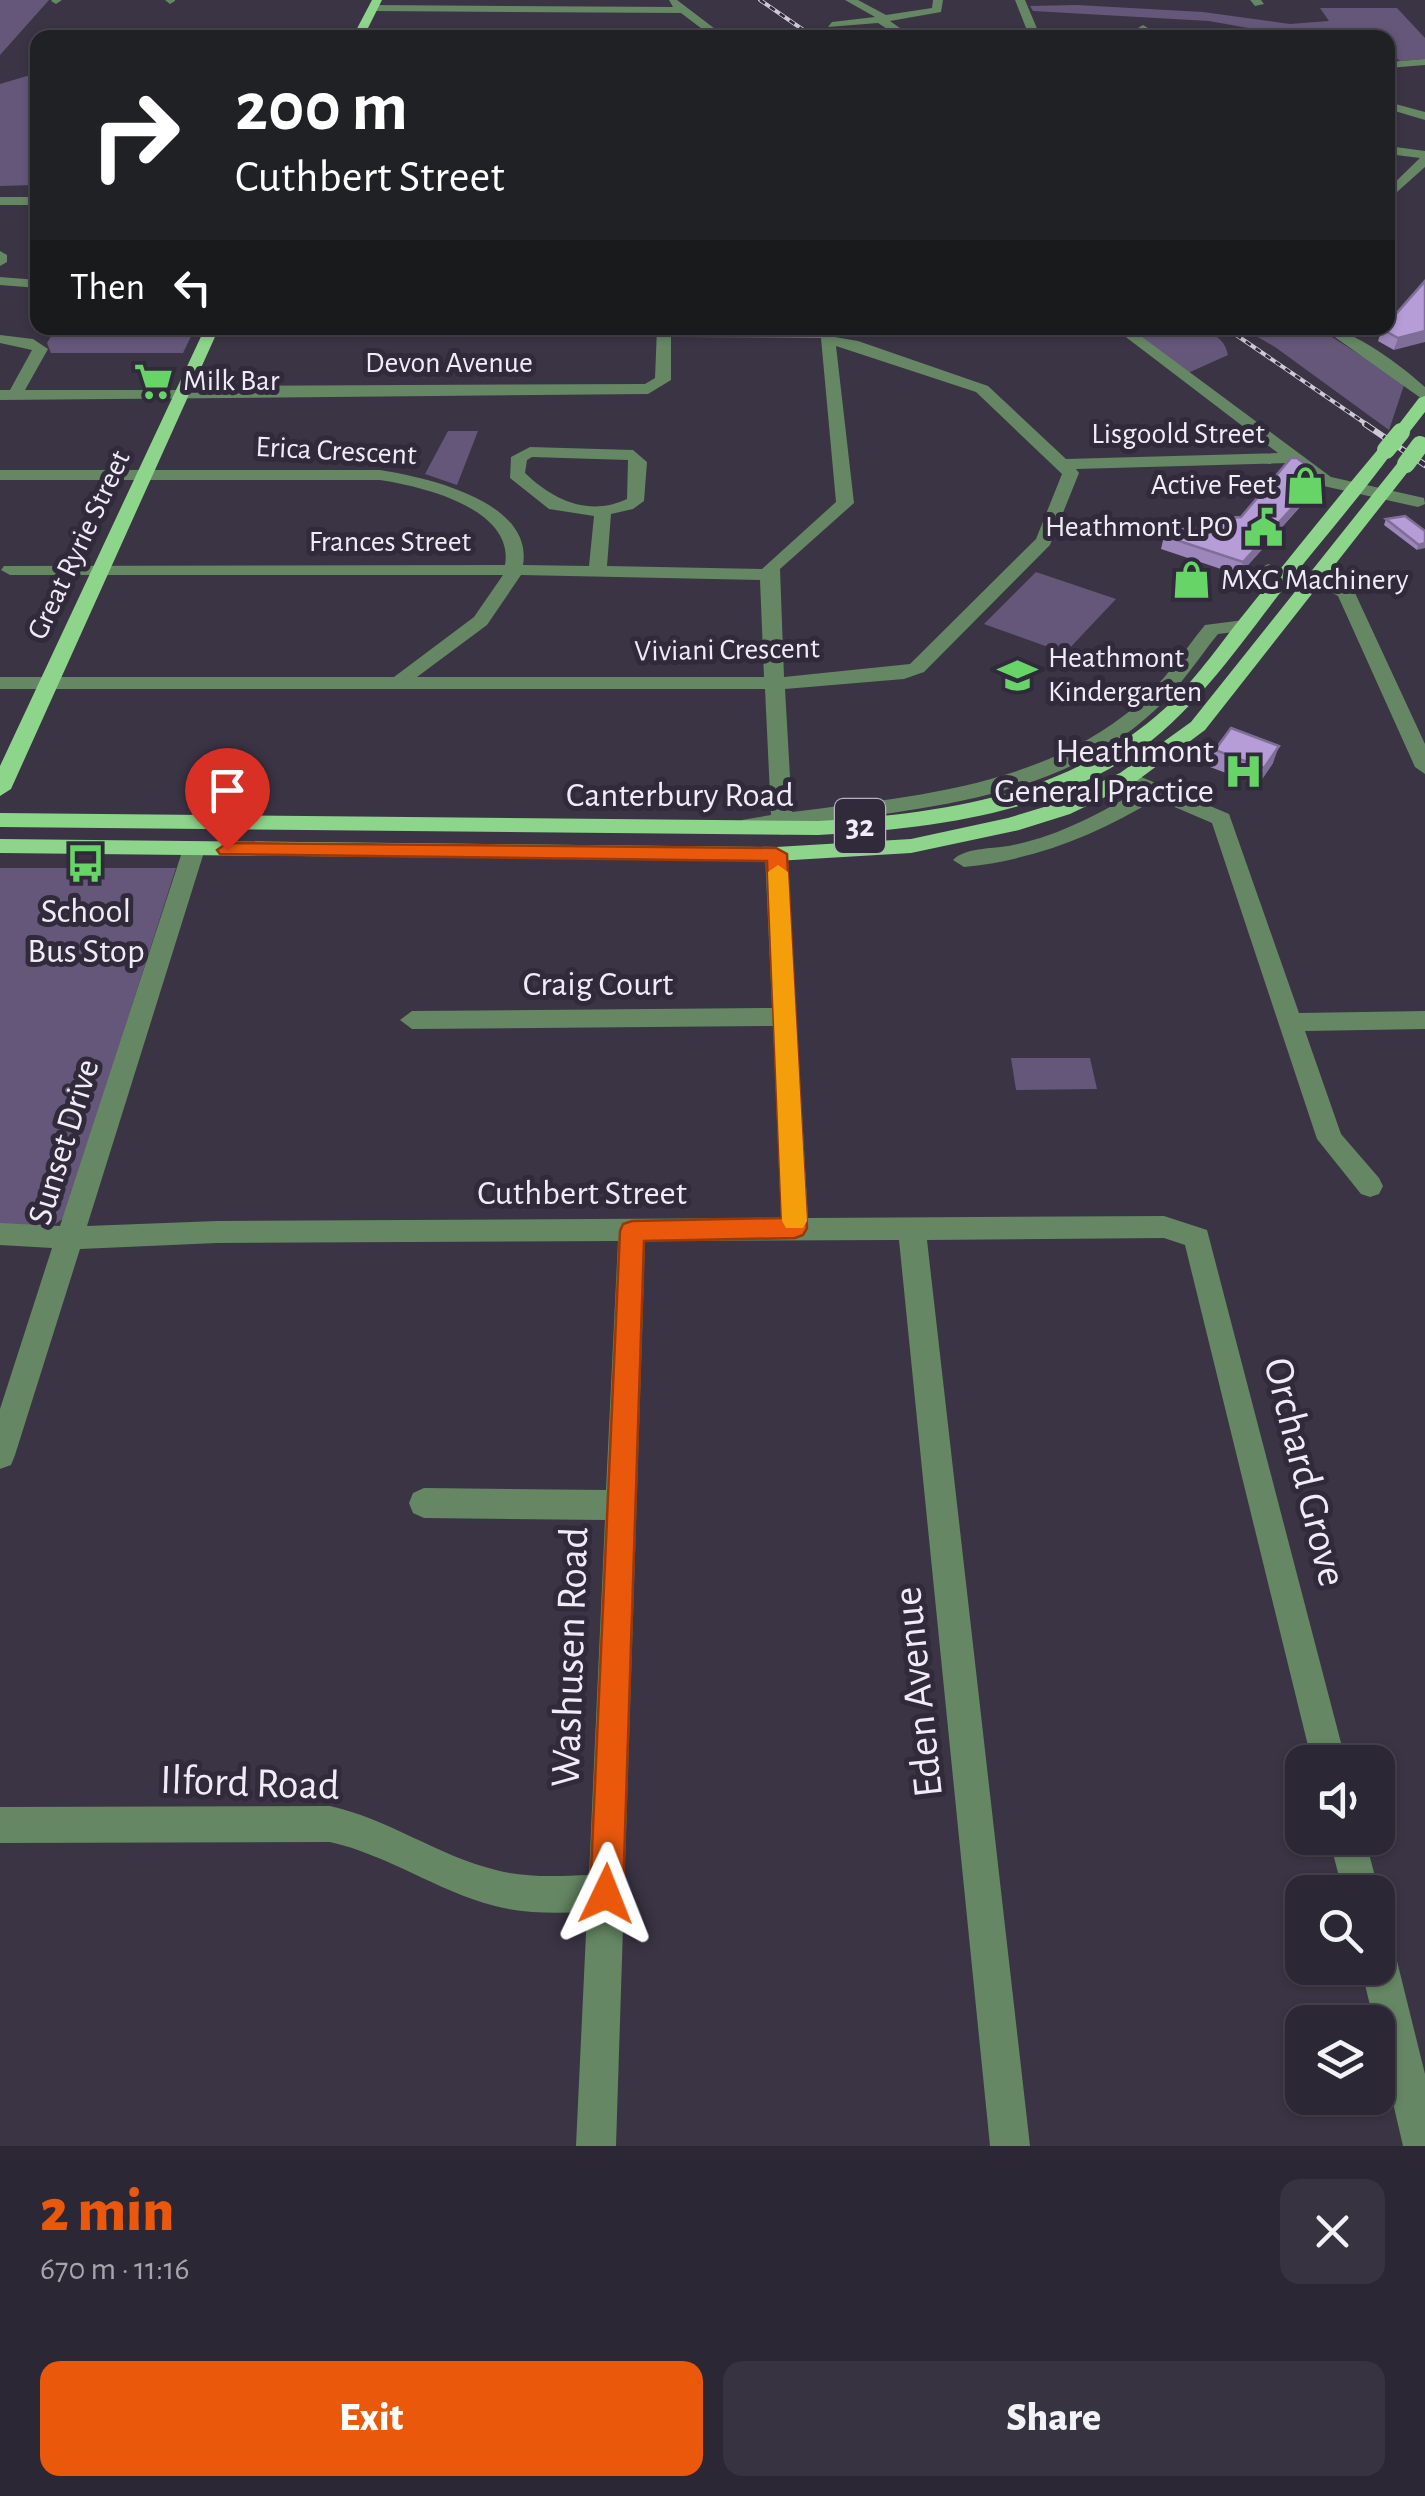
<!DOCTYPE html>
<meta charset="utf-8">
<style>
:root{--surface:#2c2734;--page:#383340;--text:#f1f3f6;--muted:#a6a5ac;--line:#48444f;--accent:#ea580c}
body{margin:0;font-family:"Alegreya Sans",sans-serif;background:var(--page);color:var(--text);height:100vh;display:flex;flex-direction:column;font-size:38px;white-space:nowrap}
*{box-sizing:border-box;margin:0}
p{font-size:32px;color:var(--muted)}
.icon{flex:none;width:55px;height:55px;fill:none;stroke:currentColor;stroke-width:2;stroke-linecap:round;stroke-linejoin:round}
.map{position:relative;height:2146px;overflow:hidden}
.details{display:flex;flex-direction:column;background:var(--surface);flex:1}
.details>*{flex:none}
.hud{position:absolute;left:30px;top:30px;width:1365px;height:305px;border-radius:20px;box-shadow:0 2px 8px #0004,0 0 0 2px var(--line);background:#202124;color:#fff;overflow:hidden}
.fabs{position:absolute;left:1285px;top:1745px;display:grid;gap:20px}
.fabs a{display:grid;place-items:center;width:110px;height:110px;border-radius:20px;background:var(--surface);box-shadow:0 2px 8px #0004,0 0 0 2px var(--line);font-size:50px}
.pin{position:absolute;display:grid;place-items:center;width:85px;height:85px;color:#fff;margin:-102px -42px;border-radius:50% 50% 50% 0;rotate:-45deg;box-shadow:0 0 10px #0007}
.pin .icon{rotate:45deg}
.me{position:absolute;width:110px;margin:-55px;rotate:2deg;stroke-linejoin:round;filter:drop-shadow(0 0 8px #0008)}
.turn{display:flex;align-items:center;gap:35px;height:210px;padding:0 40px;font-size:45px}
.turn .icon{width:130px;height:130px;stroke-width:2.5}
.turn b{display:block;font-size:70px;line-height:85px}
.then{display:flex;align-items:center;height:95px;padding:0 40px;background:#0003;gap:20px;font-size:38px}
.round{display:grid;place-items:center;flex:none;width:105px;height:105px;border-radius:20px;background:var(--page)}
.overview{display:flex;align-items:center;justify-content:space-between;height:170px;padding:0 40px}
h1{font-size:60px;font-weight:800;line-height:75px;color:var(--accent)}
.primary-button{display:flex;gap:20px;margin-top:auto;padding:20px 40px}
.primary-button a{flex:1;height:115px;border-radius:20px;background:var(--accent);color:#fff;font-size:40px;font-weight:800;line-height:115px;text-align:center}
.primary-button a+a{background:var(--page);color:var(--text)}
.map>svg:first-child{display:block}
.green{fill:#655779}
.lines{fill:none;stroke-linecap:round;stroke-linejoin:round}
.minor{fill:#658763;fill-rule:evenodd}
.major{fill:#8dd58b;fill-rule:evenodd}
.rail-far1-casing{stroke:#cdc9d5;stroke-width:4}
.rail-casing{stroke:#cdc9d5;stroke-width:6}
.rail-far1{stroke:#312a3b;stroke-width:2.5;stroke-dasharray:6;stroke-linecap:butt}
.rail{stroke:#312a3b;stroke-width:4;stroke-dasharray:11;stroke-linecap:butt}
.major-bridge{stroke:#8dd58b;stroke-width:18}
.wall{fill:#9d87ba}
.shaded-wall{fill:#7f6e97}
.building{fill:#b69dd8;stroke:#7f6e97;stroke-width:2.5}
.route{fill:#ea580c;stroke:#983908;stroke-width:2.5}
.slow{fill:#f59e0b}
.labels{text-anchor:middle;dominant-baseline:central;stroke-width:10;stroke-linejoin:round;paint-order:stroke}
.far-street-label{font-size:30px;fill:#f0ecf7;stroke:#312a3b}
.far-poi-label{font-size:30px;fill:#f0ecf7;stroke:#312a3b;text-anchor:start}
.shield{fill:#312a3b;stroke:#b7b2bf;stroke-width:2.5}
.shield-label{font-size:32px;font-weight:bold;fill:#f0ecf7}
.poi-label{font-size:35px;fill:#f0ecf7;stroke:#312a3b;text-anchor:end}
.street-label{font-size:35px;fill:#f0ecf7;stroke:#312a3b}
.near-street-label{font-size:42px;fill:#f0ecf7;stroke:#312a3b}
</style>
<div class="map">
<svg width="1425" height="2146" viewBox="0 0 1425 2146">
<rect width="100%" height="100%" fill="#3b3445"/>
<!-- green -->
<path class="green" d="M 0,0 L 49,0 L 0,55 Z
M 1077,5 L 1203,12 L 1290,24 L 1329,21 L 1320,8 L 1397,8 L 1425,38 L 1425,59 L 1400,61 L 1388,51 L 1388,38 L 1299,37 L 1209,21 L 1033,11 L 1030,6 Z
M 37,73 L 37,179 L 33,185 L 0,186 L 0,84 Z
M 56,328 L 195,328 L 183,353 L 51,353 L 47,343 Z
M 1130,328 C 1160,328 1220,316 1228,355 L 1188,373 Z
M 1242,328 L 1318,328 L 1393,376 L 1404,385 L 1389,430 L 1275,347 Z
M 448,431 L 478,431 L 457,485 L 425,474 Z
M 1036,572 L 1116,599 L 1065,653 L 984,624 Z
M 0,868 L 176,868 L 64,1218 L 51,1227 L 0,1229 Z
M 1011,1058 L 1090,1058 L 1097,1089 L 1016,1090 Z"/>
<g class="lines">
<!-- minor -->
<path class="minor" d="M 62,0 L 56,4 L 51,1 L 52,0 Z
M 165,0 L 175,0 L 175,1 L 170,4 Z
M 669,0 L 677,0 L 727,38 L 714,38 L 681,13 L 373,11 L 368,8 L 373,5 L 673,7 Z
M 845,0 L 858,0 L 886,15 L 932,8 L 933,0 L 943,0 L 941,12 L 890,21 L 914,38 L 901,38 L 878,23 L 828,27 L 832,22 L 875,17 Z
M 1015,0 L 1025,0 L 1041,38 L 1030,38 Z
M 1250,0 L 1261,0 L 1264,4 L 1255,6 Z
M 1143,25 L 1148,28 L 1150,38 L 1140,38 L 1138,28 Z
M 578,30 L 583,33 L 667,38 L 576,38 L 573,33 Z
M 1425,59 L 1425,65 L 1388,68 L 1388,62 Z
M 1388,102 L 1425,112 L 1425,120 L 1388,109 Z
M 1388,146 L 1425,151 L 1425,167 L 1388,200 L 1388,189 L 1420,158 L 1388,154 Z
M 0,197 L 38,197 L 38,205 L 0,205 Z
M 0,251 L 7,255 L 7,262 L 0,266 Z
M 0,277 L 38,280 L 38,288 L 0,285 Z
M 657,328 L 834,328 L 835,337 L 858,341 L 988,386 L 1066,459 L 1278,453 L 1114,328 L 1130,328 L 1331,477 L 1424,498 L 1425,504 L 1418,507 L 1319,485 L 1290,463 L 1076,469 L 1079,473 L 1050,545 L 924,672 L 904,679 L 785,689 L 792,812 C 913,796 1038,788 1136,706 C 1163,684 1183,652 1205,625 L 1244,620 L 1253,626 L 1251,630 L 1218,634 C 1197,660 1179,689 1154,711 C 1057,801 917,809 793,826 L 790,833 L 782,835 L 772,829 L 750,832 L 739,825 L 742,820 L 771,815 L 765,689 L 0,689 L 0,677 L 394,677 L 474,617 L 503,575 L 10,575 L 1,570 L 4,566 L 505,565 C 515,508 420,486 380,480 L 0,480 L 0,470 L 380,470 C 425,477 534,501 523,565 L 589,566 L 594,516 L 549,509 L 510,478 L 511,457 L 530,447 L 633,450 L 647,462 L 644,501 L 633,509 L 611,514 L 607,566 L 762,569 L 836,502 L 821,338 L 671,337 L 671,380 L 648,394 L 0,400 L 0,390 L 10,390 L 32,350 L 0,343 L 0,335 L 33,339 L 48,349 L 25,390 L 176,390 L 183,386 L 645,384 L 655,378 ZM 836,346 L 976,392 L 1062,474 L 1036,539 L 910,664 L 784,677 L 780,569 L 854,503 ZM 532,457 L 628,460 L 627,499 C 589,517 553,500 525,473 L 527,460 ZM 521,575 L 760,580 L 764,677 L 417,677 L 487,625 Z
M 1322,328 C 1350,326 1403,367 1425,387 L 1425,401 Z
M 1268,564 L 1294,574 L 1285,579 L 1259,569 Z
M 1317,575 L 1355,593 L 1425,744 L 1425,774 L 1415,767 L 1338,596 L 1308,580 Z
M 1127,771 L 1229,814 L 1299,1013 L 1425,1011 L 1425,1029 L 1305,1031 L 1341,1134 L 1379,1178 L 1383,1186 L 1379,1194 L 1370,1197 L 1361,1194 L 1317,1139 L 1212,823 L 1156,799 C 1096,835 1035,860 964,867 L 953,860 C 965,847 996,849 1013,845 C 1058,836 1099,814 1138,791 L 1117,778 Z
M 194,842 L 205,849 L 87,1226 L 217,1221 L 781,1218 L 773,1026 L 412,1029 L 400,1020 L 412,1011 L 772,1008 L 765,854 L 776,847 L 787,854 L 808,1218 L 1164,1216 L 1207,1230 L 1346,1762 L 1312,1762 L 1185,1245 L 1164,1238 L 927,1240 L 1030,2146 L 990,2146 L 899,1240 L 645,1241 L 616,2146 L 576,2146 L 587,1912 C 556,1913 525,1914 495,1906 C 437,1891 388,1855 330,1842 L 0,1843 L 0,1807 L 330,1806 C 389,1819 438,1856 496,1870 C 526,1878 558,1876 589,1875 L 605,1520 L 424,1518 L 413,1513 L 409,1503 L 413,1493 L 424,1488 L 606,1490 L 618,1241 L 217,1243 L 80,1249 L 15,1455 L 11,1465 L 0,1469 L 0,1409 L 52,1248 L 0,1245 L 0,1223 L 60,1226 L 183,849 Z
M 1329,1838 L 1365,1838 L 1379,1892 L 1378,1896 L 1378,1892 L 1343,1892 Z
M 1378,1942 L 1391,1948 L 1397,1961 L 1425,2074 L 1425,2146 L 1403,2146 L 1378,2038 L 1378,2022 L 1374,2022 L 1361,1968 L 1378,1968 Z"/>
<!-- major -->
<path class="major" d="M 372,0 L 382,0 L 363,38 L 352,38 Z
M 205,328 L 219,328 L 11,789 L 0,796 L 0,766 Z
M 1425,396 L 1425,412 L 1407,435 L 1395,435 L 1393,432 L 1419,398 Z
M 1380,447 L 1394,450 C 1358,499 1318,545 1280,593 C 1235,651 1193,713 1132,755 C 1040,816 925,829 818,835 L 0,827 L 0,813 L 818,821 C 938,814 1060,797 1155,717 C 1188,690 1214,652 1240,619 C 1287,561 1333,503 1380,447 Z
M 1400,460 L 1414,464 L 1205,730 L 1134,783 L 1070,814 L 1019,830 L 911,853 L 776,861 L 0,853 L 0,839 L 776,847 L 911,839 L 1008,818 L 1054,804 L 1120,773 L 1191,722 Z"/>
<defs>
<path id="rail-far1" d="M 760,0 L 815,38
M 1226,328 L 1369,426"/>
<path id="rail" d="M 1365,424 L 1425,465"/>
</defs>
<!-- rail-far1 casing -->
<use href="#rail-far1" class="rail-far1-casing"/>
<!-- rail casing -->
<use href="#rail" class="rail-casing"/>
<!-- rail-far1 -->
<use href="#rail-far1" class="rail-far1"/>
<!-- rail -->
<use href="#rail" class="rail"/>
<!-- major-bridge -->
<path class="major-bridge" d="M 1386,450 L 1401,432
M 1406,464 L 1420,445"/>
</g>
<!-- wall -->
<path class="wall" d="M 1425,281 L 1394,350 L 1378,341 L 1382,329 Z
M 1321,476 L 1317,488 L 1239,575 L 1161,549 L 1164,536 L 1207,531 L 1241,517 Z
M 1386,519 L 1425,531 L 1417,550 L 1384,525 Z
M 1215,750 L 1273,763 L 1258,785 L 1210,767 Z"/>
<!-- shaded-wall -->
<path class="shaded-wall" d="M 1425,331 L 1425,342 L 1394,350 L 1398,338 Z
M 1321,476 L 1317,488 L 1239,575 L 1243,562 Z
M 1425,543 L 1425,548 L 1417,550 L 1419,545 Z
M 1279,746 L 1273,763 L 1258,785 L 1264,768 Z"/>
<!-- building -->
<path class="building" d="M 1425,281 L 1425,331 L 1398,338 L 1382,329 L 1384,328 L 1388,328 L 1388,323 Z
M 1291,458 L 1297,458 L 1321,476 L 1243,562 L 1164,536 L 1178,522 L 1207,531 L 1224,518 L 1241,517 Z
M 1405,516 L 1425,531 L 1425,543 L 1419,545 L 1386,519 Z
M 1231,728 L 1279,746 L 1264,768 L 1215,750 Z"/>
<!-- route -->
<path class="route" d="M 227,843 L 776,848 L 787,854 L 807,1228 L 803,1235 L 795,1238 L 644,1241 L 623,1894 L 618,1905 L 606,1910 L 595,1905 L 590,1894 L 620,1231 L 623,1224 L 632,1221 L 782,1218 L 767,861 L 220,854 L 217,850 Z"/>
<!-- slow -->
<path class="slow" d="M 778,865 L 788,872 L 807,1221 L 803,1228 L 786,1228 L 782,1221 L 768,872 Z"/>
<!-- icons -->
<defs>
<symbol id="supermarket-bare" viewBox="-9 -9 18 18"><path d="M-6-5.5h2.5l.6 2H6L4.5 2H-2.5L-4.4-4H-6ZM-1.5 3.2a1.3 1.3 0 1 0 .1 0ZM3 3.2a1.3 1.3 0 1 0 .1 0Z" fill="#66d466" stroke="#312a3b" stroke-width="2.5" paint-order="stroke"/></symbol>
<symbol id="shop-bare" viewBox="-9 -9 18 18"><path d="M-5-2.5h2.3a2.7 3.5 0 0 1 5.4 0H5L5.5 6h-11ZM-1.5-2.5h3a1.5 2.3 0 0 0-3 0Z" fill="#66d466" stroke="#312a3b" stroke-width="2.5" paint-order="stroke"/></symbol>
<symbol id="civic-bare" viewBox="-9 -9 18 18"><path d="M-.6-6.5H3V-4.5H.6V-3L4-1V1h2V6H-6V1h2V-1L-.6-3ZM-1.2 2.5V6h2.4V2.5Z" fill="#66d466" stroke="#312a3b" stroke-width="2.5" paint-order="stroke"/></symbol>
<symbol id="school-bare" viewBox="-9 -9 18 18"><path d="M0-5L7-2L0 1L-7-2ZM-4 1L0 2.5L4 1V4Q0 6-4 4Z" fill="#66d466" stroke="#312a3b" stroke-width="2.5" paint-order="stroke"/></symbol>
<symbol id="hospital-bare" viewBox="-9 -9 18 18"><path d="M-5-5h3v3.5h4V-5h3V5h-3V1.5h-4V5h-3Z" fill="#66d466" stroke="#312a3b" stroke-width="2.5" paint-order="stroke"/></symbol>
<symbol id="bus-bare" viewBox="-9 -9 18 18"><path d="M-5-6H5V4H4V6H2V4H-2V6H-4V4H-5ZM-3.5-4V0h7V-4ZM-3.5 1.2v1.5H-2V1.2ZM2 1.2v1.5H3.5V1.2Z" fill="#66d466" stroke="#312a3b" stroke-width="2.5" paint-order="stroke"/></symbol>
</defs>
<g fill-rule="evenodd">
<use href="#supermarket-bare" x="126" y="354" width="55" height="55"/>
<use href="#shop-bare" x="1278" y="458" width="55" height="55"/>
<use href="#civic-bare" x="1236" y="500" width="55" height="55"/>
<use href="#shop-bare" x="1164" y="552" width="55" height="55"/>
<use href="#school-bare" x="990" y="648" width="55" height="55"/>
<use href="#hospital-bare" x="1216" y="744" width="55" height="55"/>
<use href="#bus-bare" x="58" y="836" width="55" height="55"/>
</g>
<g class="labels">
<!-- far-street labels -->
<g class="far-street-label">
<text x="449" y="363">Devon Avenue</text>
<text x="1178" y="434">Lisgoold Street</text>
<text transform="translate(336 451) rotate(3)">Erica Crescent</text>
<text x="390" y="542">Frances Street</text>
<text transform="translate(79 545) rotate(-65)">Great Ryrie Street</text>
<text transform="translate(727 650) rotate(-1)">Viviani Crescent</text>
</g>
<!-- far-poi labels -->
<g class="far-poi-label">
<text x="183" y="381">Milk Bar</text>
<text x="1276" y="485" text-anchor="end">Active Feet</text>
<text x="1233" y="527" text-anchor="end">Heathmont LPO</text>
<text x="1221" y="580">MXG Machinery</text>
<text x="1048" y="658">Heathmont<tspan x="1048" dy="34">Kindergarten</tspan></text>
</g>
<!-- shield labels -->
<rect class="shield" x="835" y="799" width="50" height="54" rx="8"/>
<g class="shield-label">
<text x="860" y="826">32</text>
</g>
<!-- poi labels -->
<g class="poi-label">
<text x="1214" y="751">Heathmont<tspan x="1214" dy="40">General Practice</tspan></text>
<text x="86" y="911" text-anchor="middle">School<tspan x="86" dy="40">Bus Stop</tspan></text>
</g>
<!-- street labels -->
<g class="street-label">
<text x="680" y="795">Canterbury Road</text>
<text x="598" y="984">Craig Court</text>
<text transform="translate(64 1142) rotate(-73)">Sunset Drive</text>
<text x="582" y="1193">Cuthbert Street</text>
</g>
<!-- near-street labels -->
<g class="near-street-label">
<text transform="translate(1305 1472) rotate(76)">Orchard Grove</text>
<text transform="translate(570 1657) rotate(-88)">Washusen Road</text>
<text transform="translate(918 1692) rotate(-96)">Eden Avenue</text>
<text transform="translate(250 1783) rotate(2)">Ilford Road</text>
</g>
</g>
</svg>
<div class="fabs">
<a><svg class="icon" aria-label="sound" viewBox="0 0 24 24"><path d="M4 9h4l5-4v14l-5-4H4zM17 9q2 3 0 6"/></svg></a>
<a><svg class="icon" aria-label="search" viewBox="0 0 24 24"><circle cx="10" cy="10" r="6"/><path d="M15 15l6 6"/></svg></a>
<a><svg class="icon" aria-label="layers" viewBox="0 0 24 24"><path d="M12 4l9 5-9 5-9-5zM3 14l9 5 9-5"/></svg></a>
</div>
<div class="pin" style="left:227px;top:850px;background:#d93025"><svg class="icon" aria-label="arrive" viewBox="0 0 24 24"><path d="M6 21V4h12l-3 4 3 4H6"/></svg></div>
<svg class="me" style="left:606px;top:1894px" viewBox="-20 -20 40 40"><path d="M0-17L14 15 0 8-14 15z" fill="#ea580c" stroke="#fff" stroke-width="4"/></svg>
<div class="hud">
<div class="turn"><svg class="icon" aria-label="right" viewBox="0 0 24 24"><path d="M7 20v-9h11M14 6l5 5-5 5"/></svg><div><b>200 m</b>Cuthbert Street</div></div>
<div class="then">Then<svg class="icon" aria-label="left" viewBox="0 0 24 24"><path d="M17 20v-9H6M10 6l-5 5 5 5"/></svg></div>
</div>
</div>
<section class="details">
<div class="overview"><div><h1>2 min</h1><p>670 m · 11:16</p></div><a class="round"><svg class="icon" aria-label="close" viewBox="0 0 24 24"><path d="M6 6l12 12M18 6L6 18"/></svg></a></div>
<div class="primary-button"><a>Exit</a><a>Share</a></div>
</section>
